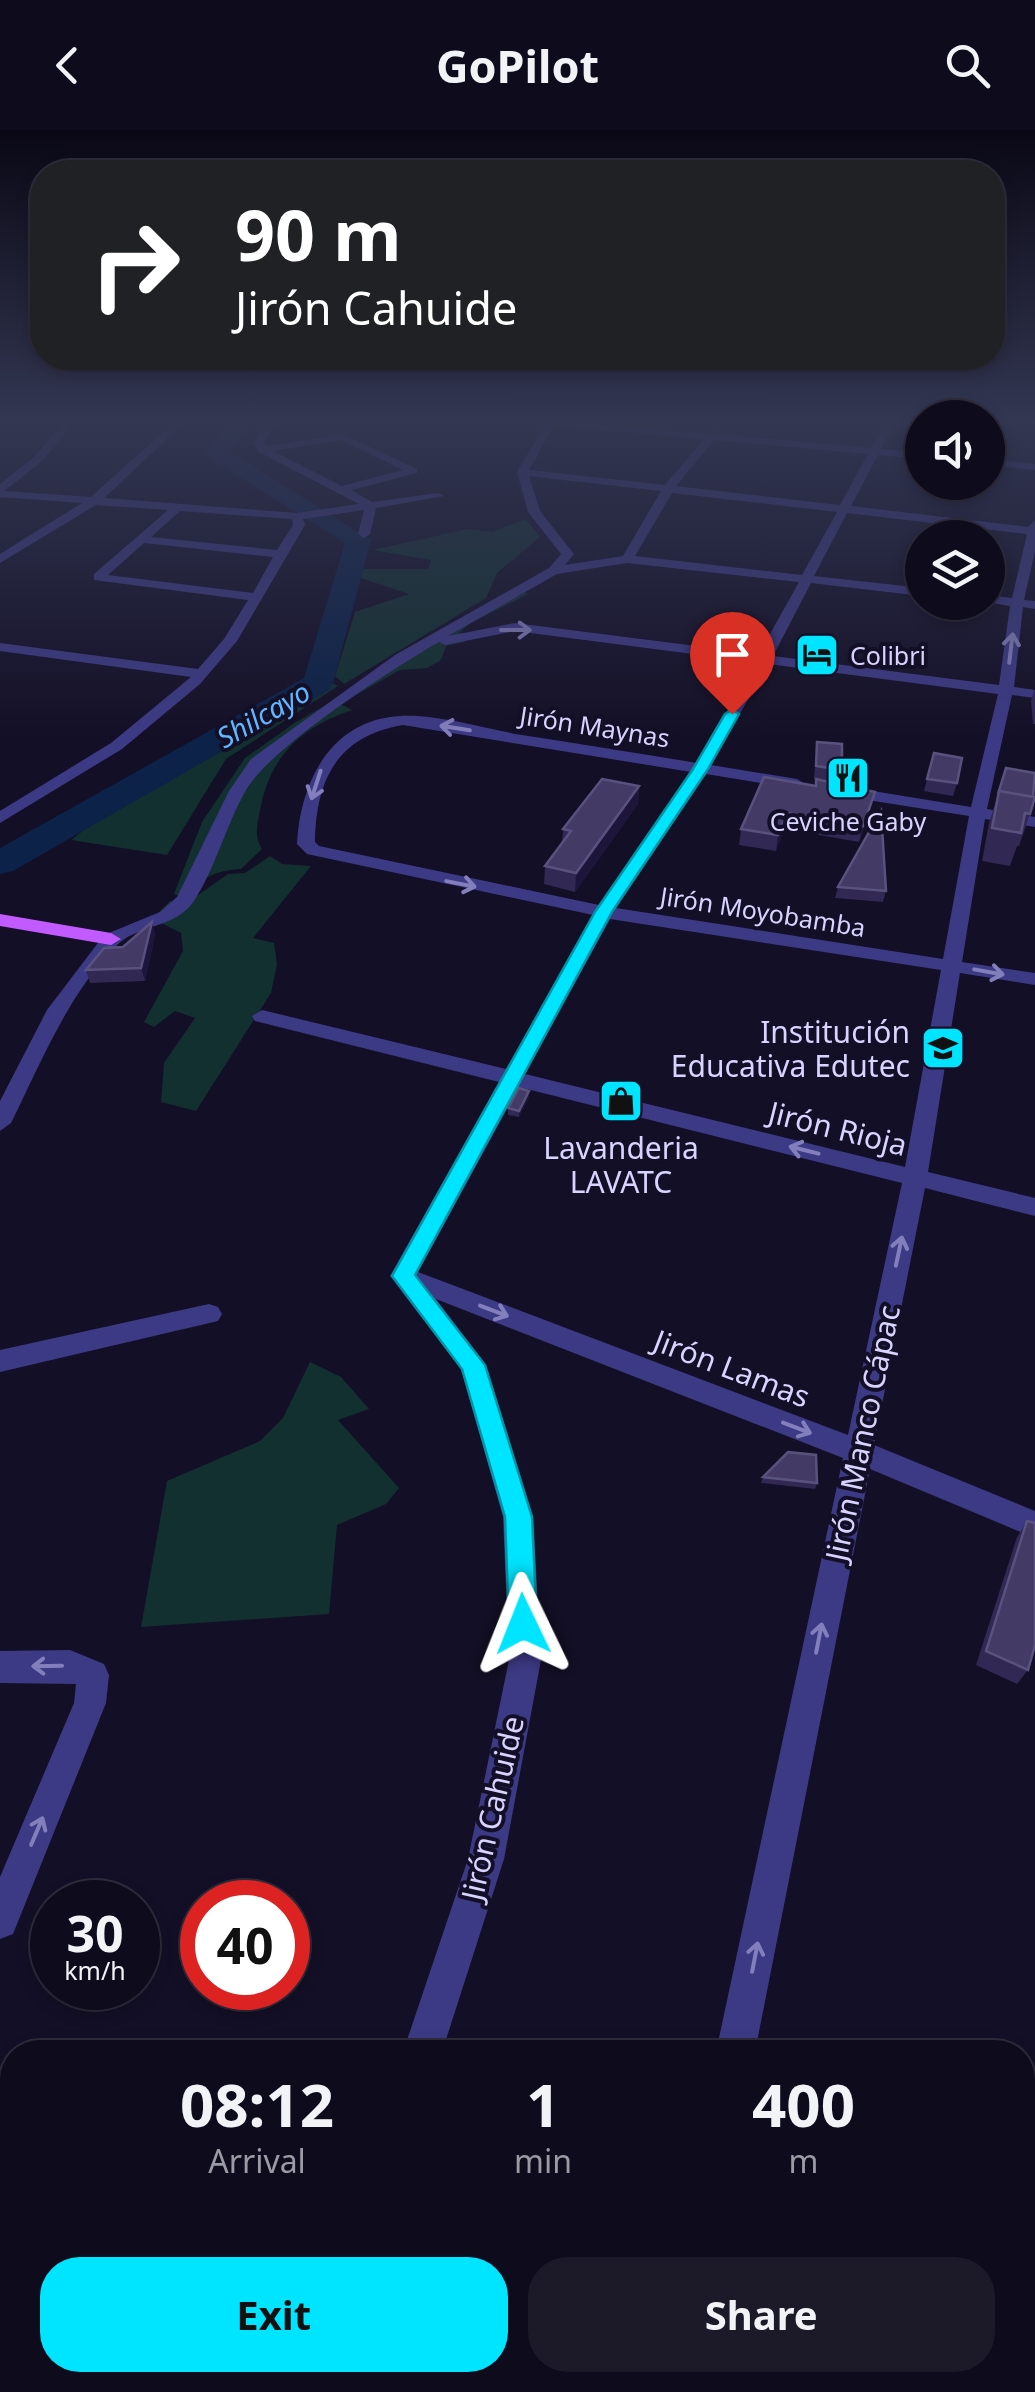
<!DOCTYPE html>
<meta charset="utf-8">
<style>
:root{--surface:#0e0b1c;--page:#1c1929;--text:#f1f3f6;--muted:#9b9ba3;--line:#2e2b3b;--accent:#00e5ff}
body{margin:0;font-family:"Noto Sans",sans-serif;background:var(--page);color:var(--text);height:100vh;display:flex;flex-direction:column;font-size:38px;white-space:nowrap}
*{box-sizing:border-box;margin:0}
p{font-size:32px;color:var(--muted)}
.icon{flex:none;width:55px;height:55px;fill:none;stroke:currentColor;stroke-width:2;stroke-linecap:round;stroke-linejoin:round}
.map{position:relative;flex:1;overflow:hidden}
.sheet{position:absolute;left:0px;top:1910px;width:1035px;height:352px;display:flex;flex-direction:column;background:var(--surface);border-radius:40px 40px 0 0;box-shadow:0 5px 15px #0003,0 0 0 2px var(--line)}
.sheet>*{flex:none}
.top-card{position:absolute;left:30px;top:30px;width:975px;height:210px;border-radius:40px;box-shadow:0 5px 15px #0003,0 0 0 2px var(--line);background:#202124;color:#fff;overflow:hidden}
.tools{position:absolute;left:905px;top:270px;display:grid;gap:20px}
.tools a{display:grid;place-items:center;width:100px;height:100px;border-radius:50%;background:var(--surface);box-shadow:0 5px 15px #0003,0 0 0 2px var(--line);font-size:50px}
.speed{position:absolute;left:30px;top:1750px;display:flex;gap:20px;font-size:50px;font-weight:700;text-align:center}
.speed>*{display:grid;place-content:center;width:130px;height:130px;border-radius:50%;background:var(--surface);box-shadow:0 5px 15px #0003,0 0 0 2px var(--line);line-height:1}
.speed small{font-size:25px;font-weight:400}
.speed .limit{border:15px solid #d22;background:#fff;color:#111}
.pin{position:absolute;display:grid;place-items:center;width:85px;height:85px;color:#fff;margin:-102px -42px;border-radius:50% 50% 50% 0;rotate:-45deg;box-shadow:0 0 10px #0007}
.pin .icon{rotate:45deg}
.me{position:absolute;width:110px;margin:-55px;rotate:358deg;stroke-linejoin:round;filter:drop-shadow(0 0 8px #0008)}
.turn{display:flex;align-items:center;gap:35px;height:210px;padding:0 40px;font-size:45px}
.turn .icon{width:130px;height:130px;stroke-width:2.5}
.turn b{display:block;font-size:70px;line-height:85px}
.eta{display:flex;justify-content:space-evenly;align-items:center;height:170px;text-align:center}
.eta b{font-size:60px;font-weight:700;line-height:70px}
.primary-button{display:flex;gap:20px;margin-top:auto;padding:20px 40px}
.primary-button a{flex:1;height:115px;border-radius:40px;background:var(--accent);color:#111;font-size:40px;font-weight:700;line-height:115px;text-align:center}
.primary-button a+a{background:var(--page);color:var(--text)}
header{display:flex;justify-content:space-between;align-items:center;height:130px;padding:0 40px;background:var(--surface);font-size:45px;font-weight:700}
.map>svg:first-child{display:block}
.green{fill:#12302f}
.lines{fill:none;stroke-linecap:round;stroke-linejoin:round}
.river{fill:#0c2248;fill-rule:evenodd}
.minor{fill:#3d3a85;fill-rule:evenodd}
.major{fill:#c25bff;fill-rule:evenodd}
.wall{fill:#312854}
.shaded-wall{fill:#1d163a}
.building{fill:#433a66;stroke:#5a527e;stroke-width:2.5}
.oneway{stroke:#837fbc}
.route{fill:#00e5ff;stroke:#0095a6;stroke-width:2.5}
.labels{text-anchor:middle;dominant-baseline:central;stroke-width:8;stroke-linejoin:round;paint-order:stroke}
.far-poi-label{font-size:25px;fill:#d9d4ff;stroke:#130f26;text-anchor:start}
.far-street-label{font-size:25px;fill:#d9d4ff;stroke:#130f26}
.far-water-label{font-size:28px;font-style:italic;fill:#62b6ff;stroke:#130f26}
.poi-label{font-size:30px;fill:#d9d4ff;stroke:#130f26;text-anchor:end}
.street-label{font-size:30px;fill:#d9d4ff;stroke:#130f26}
</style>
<header><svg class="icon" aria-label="back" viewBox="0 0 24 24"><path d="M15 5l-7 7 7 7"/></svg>GoPilot<svg class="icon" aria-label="search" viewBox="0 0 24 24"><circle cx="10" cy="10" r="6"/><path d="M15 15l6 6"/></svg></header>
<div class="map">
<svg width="1035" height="2262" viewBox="0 0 1035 2262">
<rect width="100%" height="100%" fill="#130f26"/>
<!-- green -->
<path class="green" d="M 526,389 L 540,407 L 497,443 L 486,468 L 344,554 L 335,546 L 355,482 L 409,464 L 361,448 L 361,439 L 428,439 L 431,430 L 372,420 L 468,399 L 492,402 Z
M 523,462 L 528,464 L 469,494 L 459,503 L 469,505 L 464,512 L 446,516 L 441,530 L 427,538 L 400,540 L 340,574 L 352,580 C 301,597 269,627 260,681 C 257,696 254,705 262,719 L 241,739 C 216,740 199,749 182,767 L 174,764 L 202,692 L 245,628 L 296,592 Z
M 329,551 L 338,556 L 226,629 L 167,725 L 71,710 L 112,678 Z
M 270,726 L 282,734 L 311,736 L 253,808 L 274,813 L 277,834 L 271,863 L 196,981 L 161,972 L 164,933 L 195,888 L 175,881 L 154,897 L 144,892 L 183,821 L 181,803 L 161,793 L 158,783 L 170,771 L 188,772 L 228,744 L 245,743 Z
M 310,1232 L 341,1247 L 369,1279 L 338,1290 L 399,1358 L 386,1374 L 337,1395 L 329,1484 L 141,1497 L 167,1351 L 260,1311 L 283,1288 Z"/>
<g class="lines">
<!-- river -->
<path class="river" d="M 233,292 L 255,292 L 229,321 L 371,410 L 333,553 L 329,560 L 13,741 L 0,744 L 0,718 L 304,548 L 345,413 L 208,327 L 205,322 L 208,317 Z"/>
<!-- minor -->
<path class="minor" d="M 64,292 L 74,292 L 41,332 L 4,361 L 91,367 L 174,292 L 185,292 L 104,368 L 297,383 L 359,374 L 259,322 L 254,313 L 266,292 L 276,292 L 264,313 L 267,316 L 342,304 L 417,339 L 417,343 L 351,360 L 372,372 L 438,363 L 444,366 L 376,378 L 370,404 L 364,408 L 358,404 L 364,380 L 303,389 L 305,395 L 237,511 L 200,554 L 122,619 L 0,693 L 0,681 L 111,613 L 191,547 L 0,521 L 0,513 L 198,539 L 224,509 L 248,470 L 94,450 L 94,444 L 168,380 L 96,375 L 0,433 L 0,424 L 82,373 L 0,367 L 0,354 L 33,328 ZM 341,310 L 403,340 L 342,356 L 273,321 ZM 180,381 L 292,389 L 293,395 L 277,420 L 151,407 ZM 144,413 L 273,427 L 253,463 L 108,445 Z
M 546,292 L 708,303 L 718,295 L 723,298 L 718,304 L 871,318 L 885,292 L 895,292 L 881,319 L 922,323 L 922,329 L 878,325 L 851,376 L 1028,397 L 1035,390 L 1035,421 L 1024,470 L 1035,471 L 1035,479 L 1023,477 L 1014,557 L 1035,560 L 1035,568 L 1012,565 L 987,679 L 1035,687 L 1035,697 L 985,689 L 962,832 L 1035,843 L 1035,855 L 960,843 L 928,1042 L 1035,1068 L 1035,1086 L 925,1058 L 874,1315 L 1035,1381 L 1035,1408 L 870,1339 L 755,1922 L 716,1922 L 843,1328 L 436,1169 L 486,1235 L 533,1387 L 541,1530 L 504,1729 L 442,1922 L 403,1922 L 468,1729 L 509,1530 L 503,1387 L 461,1239 L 390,1146 L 499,952 L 255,891 L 252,886 L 262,880 L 506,939 L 593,785 L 307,724 L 297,714 C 300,652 331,589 401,586 C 437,584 486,599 522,605 C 580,614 638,623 697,633 L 755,532 L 515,501 L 445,515 L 439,512 C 392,539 271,617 246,660 C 226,695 216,737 194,771 C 175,799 137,794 116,816 C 68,864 41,933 11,993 L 0,1001 L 0,971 L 47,880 L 104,805 L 160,782 L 177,767 L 229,661 L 251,629 L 395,525 L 549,438 L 561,424 L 528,382 L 517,342 ZM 554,295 L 704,309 L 665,355 L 529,340 ZM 714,310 L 868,324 L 840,375 L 676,356 ZM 529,346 L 661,361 L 623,426 L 565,435 L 574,424 L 540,381 ZM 672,363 L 837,382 L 802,445 L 635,426 ZM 847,383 L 1027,404 L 1012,468 L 988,465 L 986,472 L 1010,476 L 999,555 L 773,526 L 811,453 L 922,466 L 922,458 L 814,446 ZM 627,433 L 799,452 L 759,524 L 515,493 L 448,506 L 557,444 ZM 768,534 L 998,564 L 971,677 L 842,656 L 834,661 L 842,666 L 969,686 L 943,829 L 616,778 L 706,644 L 797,659 L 805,654 L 797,649 L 711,635 ZM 403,595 L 691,642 L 599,775 L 319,716 L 315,712 C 316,650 337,606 403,595 ZM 610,789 L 941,840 L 905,1037 L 525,944 ZM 519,957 L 902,1053 L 848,1305 L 418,1142 Z
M 988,329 L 1035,334 L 1035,340 L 988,335 Z
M 209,1174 L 218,1177 L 222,1184 L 218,1191 L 0,1242 L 0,1220 Z
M 70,1520 L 104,1534 L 109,1545 L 106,1573 L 13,1804 L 0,1809 L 0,1747 L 74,1573 L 76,1554 L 0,1553 L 0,1521 Z
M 347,2250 L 393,2250 L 392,2262 L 346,2262 Z
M 648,2250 L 694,2250 L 691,2262 L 645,2262 Z"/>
<!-- major -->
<path class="major" d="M 0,784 L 111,803 L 121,809 L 111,815 L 0,796 Z"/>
</g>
<!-- wall -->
<path class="wall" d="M 1034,560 L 1035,560 L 1035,594 L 1033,594 L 1031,571 Z
M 817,612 L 842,640 L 840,652 L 814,648 Z
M 934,623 L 957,653 L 953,666 L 924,661 Z
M 1006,638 L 1030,684 L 1019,716 L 1017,716 L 1010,736 L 982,731 L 989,693 Z
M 816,649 L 871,678 L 859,712 L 784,699 L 776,721 L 739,715 L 741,699 L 815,656 Z
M 639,656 L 638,674 L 575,762 L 544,754 L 545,736 L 562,713 L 563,699 Z
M 838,757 L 886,761 L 883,772 L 835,768 Z
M 152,792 L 155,805 L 145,851 L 90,853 L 86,840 L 123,817 Z
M 529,961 L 529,967 L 519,987 L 508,985 L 508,978 Z
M 763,1347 L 817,1353 L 815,1359 L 761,1353 Z
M 1027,1391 L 1028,1540 L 1017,1554 L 976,1535 L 1017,1407 Z"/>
<!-- shaded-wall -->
<path class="shaded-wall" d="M 639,656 L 638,674 L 575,762 L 576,743 Z
M 875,662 L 871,678 L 859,712 L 863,696 Z
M 787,683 L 784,699 L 776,721 L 778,705 Z
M 152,792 L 155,805 L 145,851 L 141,838 Z
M 529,961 L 529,967 L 519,987 L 519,981 Z"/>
<!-- building -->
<path class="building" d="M 817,612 L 842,614 L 842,640 L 816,636 Z
M 934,623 L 962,628 L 957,653 L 927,649 Z
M 1006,638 L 1035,643 L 1033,667 L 999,661 L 998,664 Z
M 764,647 L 816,656 L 816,649 L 875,662 L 863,696 L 787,683 L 778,705 L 741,699 Z
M 602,649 L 639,656 L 576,743 L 545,736 L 571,701 L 563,699 Z
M 999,661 L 1035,667 L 1030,684 L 1025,683 L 1021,703 L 992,698 Z
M 881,681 L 886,761 L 838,757 Z
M 152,792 L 141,838 L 86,840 L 104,818 L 123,817 Z
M 519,958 L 529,961 L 519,981 L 508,978 Z
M 788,1322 L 816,1325 L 817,1353 L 763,1347 Z
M 1027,1391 L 1035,1393 L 1035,1515 L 1028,1540 L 986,1521 Z"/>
<!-- one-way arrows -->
<defs><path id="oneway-shaft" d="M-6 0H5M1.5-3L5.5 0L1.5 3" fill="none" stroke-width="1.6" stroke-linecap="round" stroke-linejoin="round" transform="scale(2.5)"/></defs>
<g class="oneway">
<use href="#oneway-shaft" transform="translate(516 500)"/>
<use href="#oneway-shaft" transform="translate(1011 518) rotate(-83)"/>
<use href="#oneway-shaft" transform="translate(455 598) rotate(-171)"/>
<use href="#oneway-shaft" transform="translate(316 655) rotate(108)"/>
<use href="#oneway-shaft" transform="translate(461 754) rotate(11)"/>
<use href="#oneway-shaft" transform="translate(989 842) rotate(10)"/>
<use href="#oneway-shaft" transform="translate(804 1020) rotate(-166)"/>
<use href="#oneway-shaft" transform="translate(899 1121) rotate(-78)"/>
<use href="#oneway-shaft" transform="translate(494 1181) rotate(21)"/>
<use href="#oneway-shaft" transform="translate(797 1298) rotate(21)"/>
<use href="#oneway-shaft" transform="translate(819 1508) rotate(-79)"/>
<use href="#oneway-shaft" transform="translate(47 1536) rotate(179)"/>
<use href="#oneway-shaft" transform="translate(37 1701) rotate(-67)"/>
<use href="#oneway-shaft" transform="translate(755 1827) rotate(-79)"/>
</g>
<!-- sky -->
<linearGradient id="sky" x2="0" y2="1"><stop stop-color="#0a0815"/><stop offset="0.48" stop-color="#333752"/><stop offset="1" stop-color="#333752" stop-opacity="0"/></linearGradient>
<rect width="1035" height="608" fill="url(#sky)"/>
<!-- route -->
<path class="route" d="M 732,580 L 739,584 L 708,639 L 612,782 L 415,1145 L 485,1235 L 532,1387 L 537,1494 L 533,1504 L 523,1508 L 513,1504 L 509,1494 L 505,1387 L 462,1239 L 392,1146 L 595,782 L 693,639 L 725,584 Z"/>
<!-- icons -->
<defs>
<symbol id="hotel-square" viewBox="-11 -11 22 22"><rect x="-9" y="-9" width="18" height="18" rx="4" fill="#00e5ff" stroke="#130f26"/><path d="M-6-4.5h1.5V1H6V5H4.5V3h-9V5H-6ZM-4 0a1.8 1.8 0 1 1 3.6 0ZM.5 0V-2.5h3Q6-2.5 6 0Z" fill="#111"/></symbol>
<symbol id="restaurant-square" viewBox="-11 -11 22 22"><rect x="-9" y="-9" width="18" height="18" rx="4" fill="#00e5ff" stroke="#130f26"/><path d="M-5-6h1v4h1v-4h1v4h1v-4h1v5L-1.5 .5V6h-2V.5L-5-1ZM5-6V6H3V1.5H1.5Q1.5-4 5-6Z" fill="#111"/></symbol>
<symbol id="school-square" viewBox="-11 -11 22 22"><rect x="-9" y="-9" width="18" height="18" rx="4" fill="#00e5ff" stroke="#130f26"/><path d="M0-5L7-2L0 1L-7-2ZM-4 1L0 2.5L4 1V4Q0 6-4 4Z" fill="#111"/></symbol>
<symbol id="shop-square" viewBox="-11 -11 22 22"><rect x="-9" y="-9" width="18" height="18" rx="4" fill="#00e5ff" stroke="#130f26"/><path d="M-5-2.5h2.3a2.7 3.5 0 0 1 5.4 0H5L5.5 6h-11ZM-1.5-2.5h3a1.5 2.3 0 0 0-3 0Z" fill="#111"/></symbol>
</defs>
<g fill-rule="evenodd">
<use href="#hotel-square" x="792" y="500" width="50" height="50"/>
<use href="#restaurant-square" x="823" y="623" width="50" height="50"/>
<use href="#school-square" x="918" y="893" width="50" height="50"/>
<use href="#shop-square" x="596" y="946" width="50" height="50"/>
</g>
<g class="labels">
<!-- far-poi labels -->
<g class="far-poi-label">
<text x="850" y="525">Colibri</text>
<text x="848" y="691" text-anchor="middle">Ceviche Gaby</text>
</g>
<!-- far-street labels -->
<g class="far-street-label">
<text transform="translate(595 596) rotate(9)">Jirón Maynas</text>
<text transform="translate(763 781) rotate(9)">Jirón Moyobamba</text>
</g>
<!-- far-water labels -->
<g class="far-water-label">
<text transform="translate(263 584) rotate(-30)">Shilcayo</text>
</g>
<!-- poi labels -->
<g class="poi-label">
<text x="910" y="901">Institución<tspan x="910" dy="34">Educativa Edutec</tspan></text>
<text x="621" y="1017" text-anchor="middle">Lavanderia<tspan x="621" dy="34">LAVATC</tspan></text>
</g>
<!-- street labels -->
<g class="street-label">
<text transform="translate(838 998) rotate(14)">Jirón Rioja</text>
<text transform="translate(732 1238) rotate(21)">Jirón Lamas</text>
<text transform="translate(862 1303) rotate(-78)">Jirón Manco Cápac</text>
<text transform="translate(492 1678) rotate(-77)">Jirón Cahuide</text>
</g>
</g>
</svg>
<div class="tools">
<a><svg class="icon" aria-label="sound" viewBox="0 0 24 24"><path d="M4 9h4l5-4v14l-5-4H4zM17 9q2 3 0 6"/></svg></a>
<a><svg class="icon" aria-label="layers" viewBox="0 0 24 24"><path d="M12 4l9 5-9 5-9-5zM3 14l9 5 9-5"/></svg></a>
</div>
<div class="speed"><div>30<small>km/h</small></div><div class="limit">40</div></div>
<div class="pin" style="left:732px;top:584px;background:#d93025"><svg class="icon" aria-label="arrive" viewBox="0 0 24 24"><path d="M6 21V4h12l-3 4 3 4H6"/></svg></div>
<svg class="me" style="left:523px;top:1494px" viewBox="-20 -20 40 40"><path d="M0-17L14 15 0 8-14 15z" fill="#00e5ff" stroke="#fff" stroke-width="4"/></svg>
<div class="top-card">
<div class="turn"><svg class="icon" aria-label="right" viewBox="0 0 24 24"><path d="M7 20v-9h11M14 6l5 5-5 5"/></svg><div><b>90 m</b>Jirón Cahuide</div></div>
</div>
<section class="sheet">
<div class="eta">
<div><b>08:12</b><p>Arrival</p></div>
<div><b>1</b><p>min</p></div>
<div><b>400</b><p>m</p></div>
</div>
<div class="primary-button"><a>Exit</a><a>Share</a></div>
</section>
</div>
